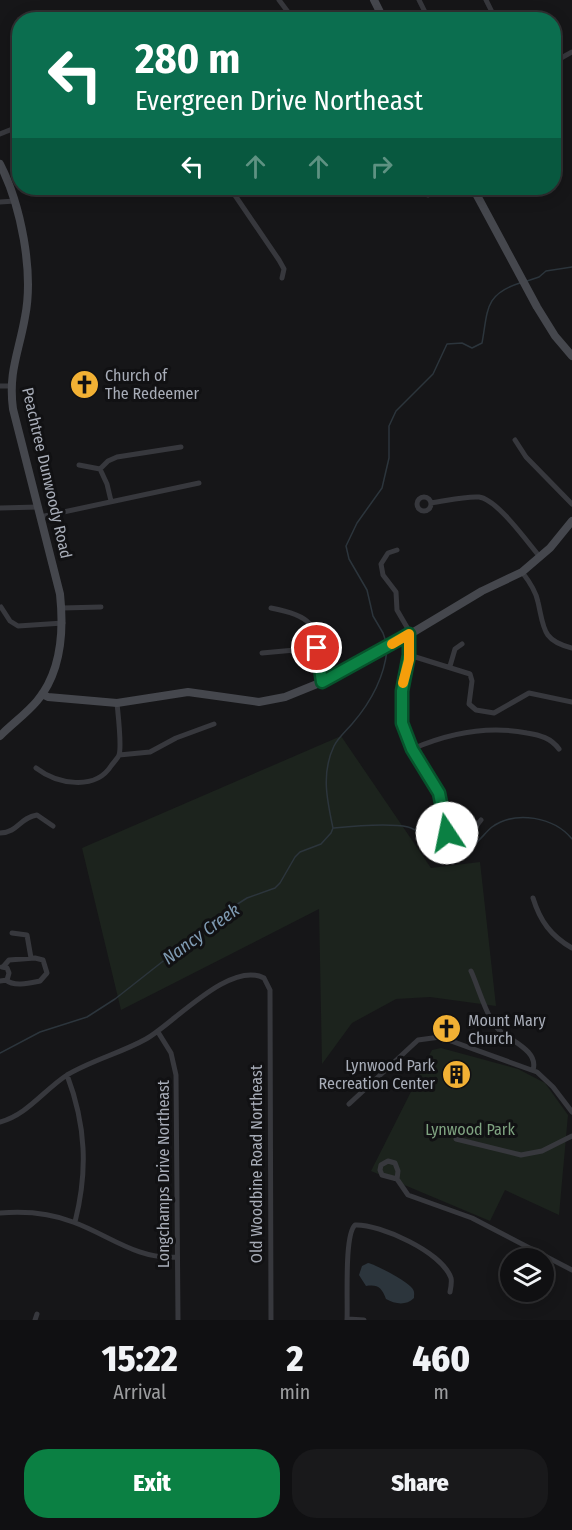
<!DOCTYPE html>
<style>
:root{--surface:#101012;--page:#19191b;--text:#f1f3f6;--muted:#9c9d9f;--line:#303032;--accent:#0b8043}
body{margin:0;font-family:"Fira Sans Condensed",sans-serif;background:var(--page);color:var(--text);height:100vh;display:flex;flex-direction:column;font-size:22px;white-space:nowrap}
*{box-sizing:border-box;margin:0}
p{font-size:20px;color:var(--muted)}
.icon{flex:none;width:33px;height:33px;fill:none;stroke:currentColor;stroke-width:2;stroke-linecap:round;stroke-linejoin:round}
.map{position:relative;height:1320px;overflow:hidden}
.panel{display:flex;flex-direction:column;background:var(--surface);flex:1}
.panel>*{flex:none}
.top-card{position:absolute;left:12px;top:12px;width:549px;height:183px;border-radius:24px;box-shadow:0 3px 15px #0003,0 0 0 2px var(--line);background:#0b6e4f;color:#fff;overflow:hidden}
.fabs{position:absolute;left:500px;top:1248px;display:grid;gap:12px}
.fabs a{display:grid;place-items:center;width:54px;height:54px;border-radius:50%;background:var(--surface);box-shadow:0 3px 15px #0003,0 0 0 2px var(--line);font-size:30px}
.pin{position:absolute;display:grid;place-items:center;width:51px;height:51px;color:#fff;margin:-26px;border:3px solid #fff;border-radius:50%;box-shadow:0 2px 6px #0007}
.me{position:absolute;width:66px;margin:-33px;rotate:349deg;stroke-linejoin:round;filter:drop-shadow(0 0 4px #0008)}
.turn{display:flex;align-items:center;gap:21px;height:126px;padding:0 24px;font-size:27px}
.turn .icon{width:78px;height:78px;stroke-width:2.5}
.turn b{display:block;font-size:42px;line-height:51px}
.lanes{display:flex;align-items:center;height:57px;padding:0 24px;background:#0003;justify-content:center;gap:30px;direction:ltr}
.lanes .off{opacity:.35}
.eta{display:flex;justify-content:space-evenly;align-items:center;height:102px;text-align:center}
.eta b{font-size:36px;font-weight:800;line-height:42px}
.button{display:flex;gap:12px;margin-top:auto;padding:12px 24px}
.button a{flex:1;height:69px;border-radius:24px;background:var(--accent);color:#fff;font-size:24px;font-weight:800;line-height:69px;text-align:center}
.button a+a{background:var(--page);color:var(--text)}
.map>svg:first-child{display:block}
.green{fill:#1c231d}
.water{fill:#2c353c}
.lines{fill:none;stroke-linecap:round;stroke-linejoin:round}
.stream{stroke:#2c353c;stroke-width:1.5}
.street{stroke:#37383d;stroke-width:5}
.secondary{stroke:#45474d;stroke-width:8}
.route-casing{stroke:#07532c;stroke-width:15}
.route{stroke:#0b8043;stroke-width:10}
.slow{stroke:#f59e0b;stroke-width:10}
.labels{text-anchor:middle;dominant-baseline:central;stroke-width:6;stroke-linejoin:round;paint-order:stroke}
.poi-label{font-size:16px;fill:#a8adb8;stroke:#111113;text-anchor:start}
.street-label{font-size:16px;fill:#a8adb8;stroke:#111113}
.park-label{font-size:16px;fill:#7fa381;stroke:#111113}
.water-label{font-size:18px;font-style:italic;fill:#7f9bb3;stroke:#111113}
</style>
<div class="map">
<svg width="572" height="1320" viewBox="0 0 572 1320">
<rect width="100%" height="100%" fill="#161618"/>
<!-- green -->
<path class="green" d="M 341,736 L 431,868 L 480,862 L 496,1006 L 430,997 L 396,999 L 352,1023 L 322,1064 L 319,909 L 121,1010 L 82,848 Z
M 441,1048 L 518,1069 L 545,1083 L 568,1115 L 559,1215 L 505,1190 L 490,1221 L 371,1171 L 432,1050 Z"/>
<!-- water -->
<path class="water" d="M 368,1263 C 375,1264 408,1282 412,1288 C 415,1292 414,1293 414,1298 C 406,1306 395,1304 386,1299 C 382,1288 378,1284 366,1286 L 359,1275 L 362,1266 Z"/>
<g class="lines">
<!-- stream -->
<path class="stream" d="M 527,281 L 539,277 L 546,271 L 572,267
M 387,645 L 383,633 L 373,616 L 367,590 L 349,559 L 346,546 L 357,523 L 382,488 L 389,458 L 389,426 L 396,411 L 433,374 L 447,344 L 462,343 L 472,348 L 482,343 C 488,311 484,294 520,283
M 334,828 C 354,826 389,823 408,827 C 416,829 421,834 428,838 C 438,843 452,849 463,848 C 476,848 483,834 492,827 C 516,810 554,817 572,839
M 0,1053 L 40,1032 L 87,1017 L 115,999 L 228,910 L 247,898 L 275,888 L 280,883 L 295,857 L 300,852 L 321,844 L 331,833 L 333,828 C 327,800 321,773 334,746 C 338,738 346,731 352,724 C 371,702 384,679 387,650"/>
<!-- street -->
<path class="street" d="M 279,0 L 294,20
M 419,0 L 429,20
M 486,0 L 496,20
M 340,20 L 342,20
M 554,62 L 572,52
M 0,134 L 20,126
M 230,188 L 279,260 L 284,269 L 282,278
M 424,188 L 428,195
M 0,202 L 15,201
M 0,386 L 11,386
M 515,440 L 526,457 L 572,504
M 79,465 L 100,469
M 100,469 L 108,461 L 117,457 L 181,447
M 100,469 L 107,484 L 111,501
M417 504a7 7 0 1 1 14 0a7 7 0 1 1-14 0Z
M 431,503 C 446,501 464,496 479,497 C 497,499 528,543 540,557
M 0,508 L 38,507
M 40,517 L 199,483
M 397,550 L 388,553 L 381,564 L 383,575 L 396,592 L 397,610 L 408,629 L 409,655 L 402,691 L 402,723 L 412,749 L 439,793 L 447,833 L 451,838 C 466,842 472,831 481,820
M 522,572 C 529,581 536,591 538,602 C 544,628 542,641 572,648
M 1,607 L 10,621 L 18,626 L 63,623
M 62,608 L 101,607
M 271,608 C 330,619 310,636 322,682
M 262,653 L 317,648
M 409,655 L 470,674 L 472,681 L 469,704 L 476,710 L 494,713 L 529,693 L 572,702
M 450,666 L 455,649 L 462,644
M 412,749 C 449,733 487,725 527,733 C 540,735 551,738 559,749
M 119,755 L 150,752 L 176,738 L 214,724
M 36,768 C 57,784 95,791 111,766 C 113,763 118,758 119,755 C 122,746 118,714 117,703
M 0,833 C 19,832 19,818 37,815 L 53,826
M 533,898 C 540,921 551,936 572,948
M 12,933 L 27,935 L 31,958
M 3,967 L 9,960 L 35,958 L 43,960 L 47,973 L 40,981 C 30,983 14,987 6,980
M 471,971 C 478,986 487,1019 499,1030 C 511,1041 539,1051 533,1070
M 0,981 L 7,980 L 9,973 L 7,968 L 2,967
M 158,1032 L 171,1053 L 176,1075 L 178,1320
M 67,1075 C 86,1125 88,1171 75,1222
M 349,1104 L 418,1040 L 440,1037 L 537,1072 L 553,1087 L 572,1112
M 0,1122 C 27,1115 44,1090 67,1075 C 92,1060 121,1053 146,1039 C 173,1024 230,960 264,978 L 270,990 L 271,1320
M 456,1139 L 521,1155 L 542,1151 L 572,1136
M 388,1161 L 395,1163 L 398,1171 L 397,1179 L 382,1175 L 380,1170 L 381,1165 Z
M 397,1179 L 408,1195 L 472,1218 L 572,1270
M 0,1213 C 24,1211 50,1213 73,1222 C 109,1235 137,1260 177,1257
M 348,1319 L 364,1320
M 35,1320 L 37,1314
M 347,1320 C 348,1302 344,1235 355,1225 C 380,1224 442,1252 451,1278 C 452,1282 451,1287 450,1292"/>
<!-- secondary -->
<path class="secondary" d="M 374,0 L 384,20
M 0,164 C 21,205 34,272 25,317 C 19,352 8,372 13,409 L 60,594 C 64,631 62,671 37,701 C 27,713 12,724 0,736
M 473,188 L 537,307 L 555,336 L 572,356
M 42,694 L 48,697 L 117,703 L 188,692 L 259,702 L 285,697 L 322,682 L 397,642 L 482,591 L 522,572 L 550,548 L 572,521"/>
</g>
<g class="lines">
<defs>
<path id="route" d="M 317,648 L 322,682 L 409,634 L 409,655 L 402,691 L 402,723 L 412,749 L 439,793 L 447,833"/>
</defs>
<!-- route casing -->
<use href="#route" class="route-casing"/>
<!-- route -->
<use href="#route" class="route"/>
<!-- slow -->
<path class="slow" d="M 392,644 L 409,634 L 409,660 L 403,683"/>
</g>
<!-- icons -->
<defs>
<symbol id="church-disc" viewBox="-11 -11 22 22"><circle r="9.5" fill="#f2b134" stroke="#111113"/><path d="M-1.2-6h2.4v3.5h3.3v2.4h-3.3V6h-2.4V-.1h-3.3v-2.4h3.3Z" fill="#111"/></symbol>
<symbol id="building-disc" viewBox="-11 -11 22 22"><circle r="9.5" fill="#f2b134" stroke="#111113"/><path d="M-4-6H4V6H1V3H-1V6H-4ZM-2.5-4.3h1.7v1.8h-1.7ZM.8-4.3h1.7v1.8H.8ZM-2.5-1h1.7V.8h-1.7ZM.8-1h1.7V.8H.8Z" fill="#111"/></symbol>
</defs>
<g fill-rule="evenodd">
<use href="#church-disc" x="68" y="368" width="33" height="33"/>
<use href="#church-disc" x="430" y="1012" width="33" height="33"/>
<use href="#building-disc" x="440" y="1058" width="33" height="33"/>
</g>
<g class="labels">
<!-- poi labels -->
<g class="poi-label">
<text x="105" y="375">Church of<tspan x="105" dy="18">The Redeemer</tspan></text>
<text x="468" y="1020">Mount Mary<tspan x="468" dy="18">Church</tspan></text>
<text x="435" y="1065" text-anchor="end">Lynwood Park<tspan x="435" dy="18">Recreation Center</tspan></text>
</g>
<!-- street labels -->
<g class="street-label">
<text transform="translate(47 473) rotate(77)">Peachtree Dunwoody Road</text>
<text transform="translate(256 1164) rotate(-90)">Old Woodbine Road Northeast</text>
<text transform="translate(163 1174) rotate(-90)">Longchamps Drive Northeast</text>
</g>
<!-- park labels -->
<g class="park-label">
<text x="470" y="1129">Lynwood Park</text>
</g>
<!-- water labels -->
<g class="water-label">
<text transform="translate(201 934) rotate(-36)">Nancy Creek</text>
</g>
</g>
</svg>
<div class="fabs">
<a><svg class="icon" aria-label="layers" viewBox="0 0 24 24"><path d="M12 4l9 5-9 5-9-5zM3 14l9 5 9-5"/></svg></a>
</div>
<div class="pin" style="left:317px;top:648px;background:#d93025"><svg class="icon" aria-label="arrive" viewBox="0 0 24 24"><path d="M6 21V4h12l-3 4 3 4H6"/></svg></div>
<svg class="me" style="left:447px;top:833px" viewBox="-20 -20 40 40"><circle r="19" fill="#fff"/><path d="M0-13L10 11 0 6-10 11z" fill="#0b8043"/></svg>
<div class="top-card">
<div class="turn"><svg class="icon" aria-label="left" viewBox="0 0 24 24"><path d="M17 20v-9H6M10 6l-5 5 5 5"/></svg><div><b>280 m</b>Evergreen Drive Northeast</div></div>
<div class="lanes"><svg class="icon" aria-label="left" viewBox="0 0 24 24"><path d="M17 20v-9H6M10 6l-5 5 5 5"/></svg><svg class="icon off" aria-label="ahead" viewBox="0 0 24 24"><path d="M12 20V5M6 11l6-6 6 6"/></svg><svg class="icon off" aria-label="ahead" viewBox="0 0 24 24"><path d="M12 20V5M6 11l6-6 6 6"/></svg><svg class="icon off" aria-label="right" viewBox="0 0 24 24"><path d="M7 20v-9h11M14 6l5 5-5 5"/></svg></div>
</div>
</div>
<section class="panel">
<div class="eta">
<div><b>15:22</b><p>Arrival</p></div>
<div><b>2</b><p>min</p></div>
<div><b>460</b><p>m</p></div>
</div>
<div class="button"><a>Exit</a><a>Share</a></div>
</section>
